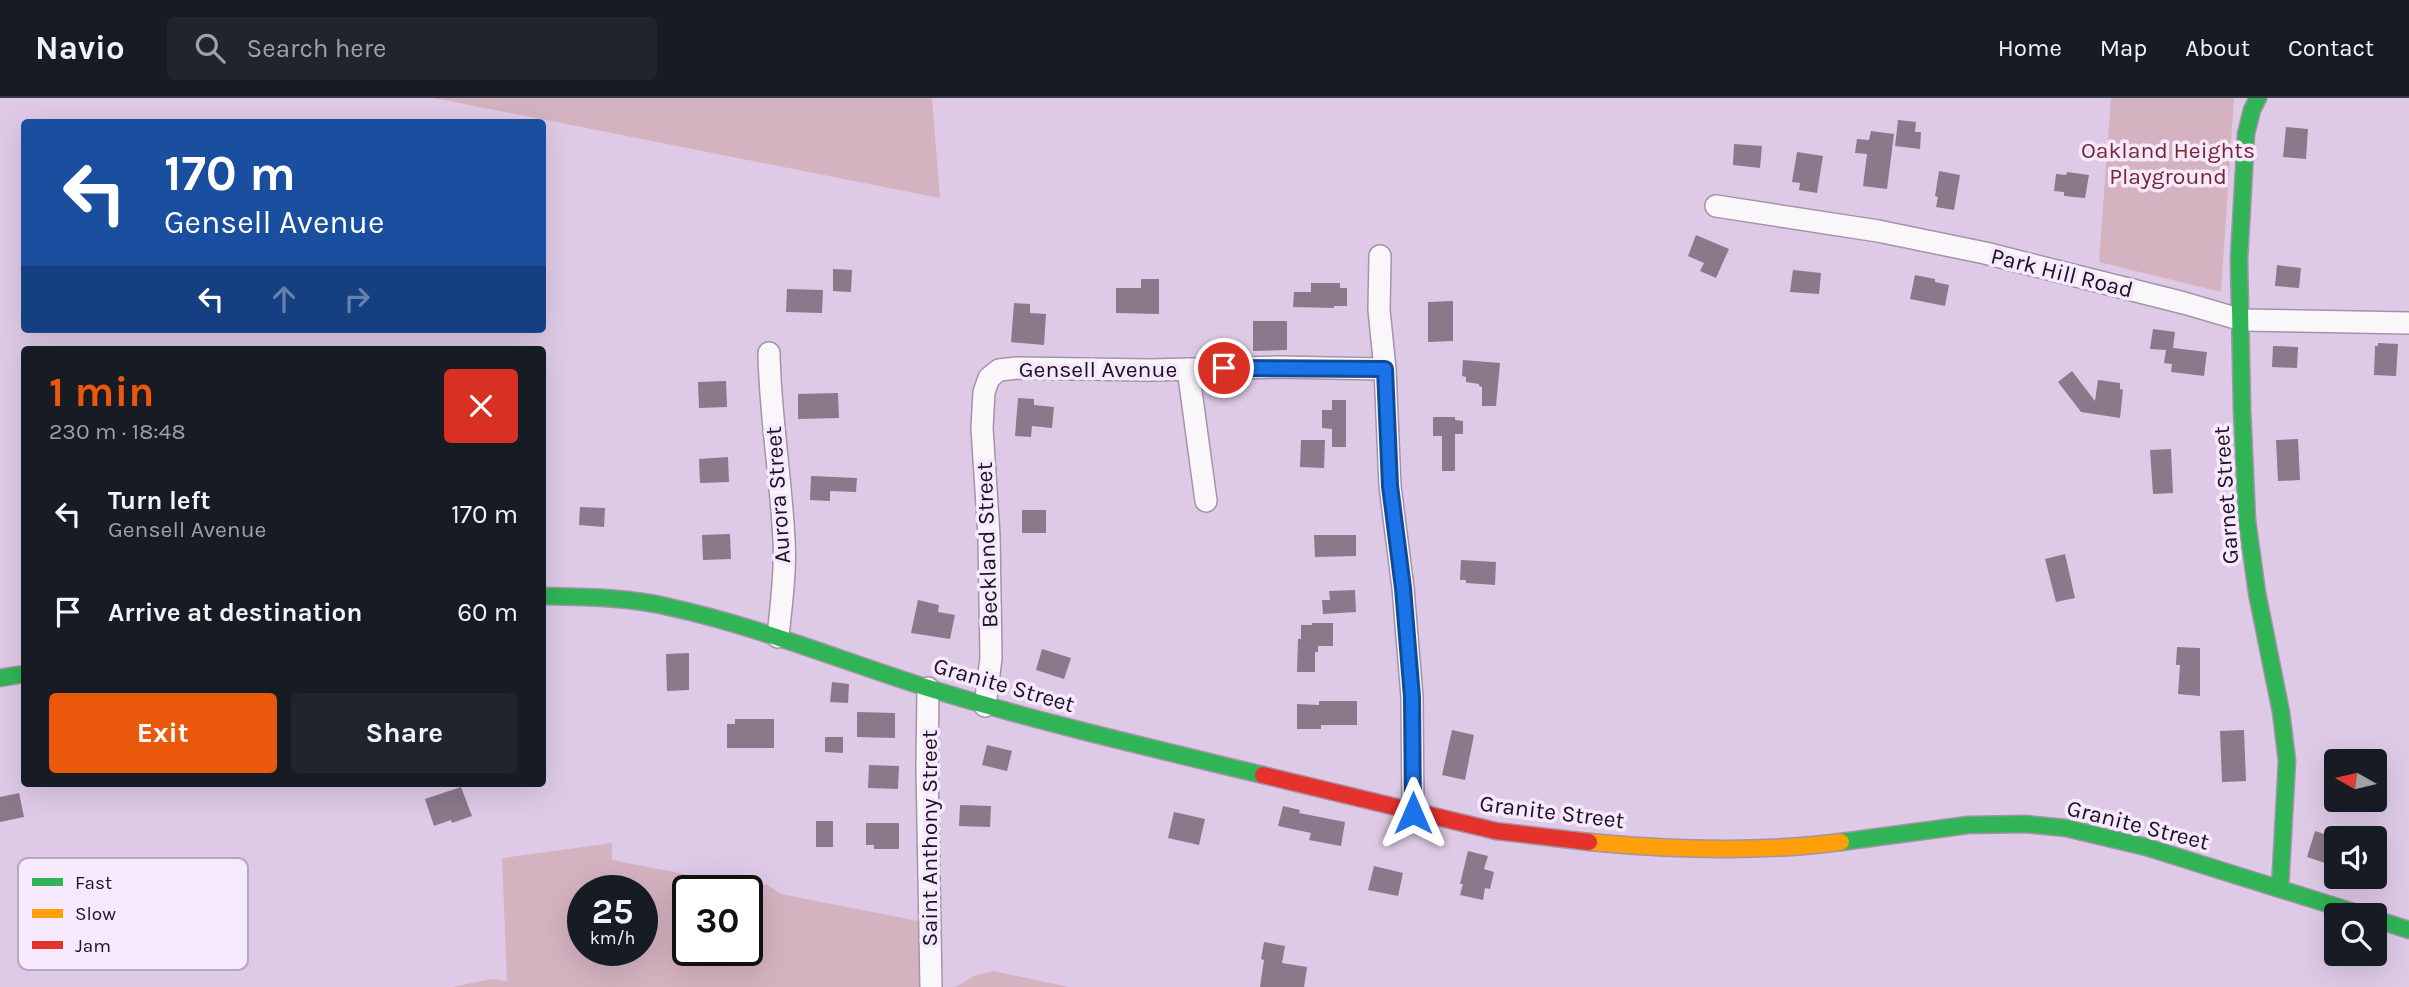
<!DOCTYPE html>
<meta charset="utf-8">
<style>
:root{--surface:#171b24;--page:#20242c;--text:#f1f3f6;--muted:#9ea1a6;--line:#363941;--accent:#ea580c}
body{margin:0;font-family:Karla,sans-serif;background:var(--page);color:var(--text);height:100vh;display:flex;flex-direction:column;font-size:26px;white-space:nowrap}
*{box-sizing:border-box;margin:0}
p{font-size:23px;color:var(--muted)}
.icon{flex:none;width:38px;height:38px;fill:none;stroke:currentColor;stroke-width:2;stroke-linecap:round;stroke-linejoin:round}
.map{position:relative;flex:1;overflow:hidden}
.drawer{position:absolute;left:21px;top:248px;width:525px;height:441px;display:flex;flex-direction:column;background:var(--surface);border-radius:7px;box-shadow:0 7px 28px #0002}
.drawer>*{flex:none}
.hud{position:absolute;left:21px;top:21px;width:525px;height:214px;border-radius:7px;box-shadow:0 7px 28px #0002;background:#1a4fa0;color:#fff;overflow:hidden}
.needle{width:46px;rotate:278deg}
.tools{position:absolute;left:2324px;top:651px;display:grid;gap:14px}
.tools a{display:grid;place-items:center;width:63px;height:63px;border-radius:7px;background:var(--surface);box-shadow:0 7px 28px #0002;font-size:35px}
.speed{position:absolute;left:567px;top:777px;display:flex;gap:14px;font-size:35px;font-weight:700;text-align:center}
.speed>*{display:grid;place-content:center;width:91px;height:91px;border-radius:50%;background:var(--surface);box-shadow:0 7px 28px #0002;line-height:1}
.speed small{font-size:18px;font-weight:400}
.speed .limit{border:4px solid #111;border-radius:10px;background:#fff;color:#111}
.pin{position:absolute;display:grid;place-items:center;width:60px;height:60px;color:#fff;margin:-30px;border:4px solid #fff;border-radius:50%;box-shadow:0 2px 7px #0007}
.me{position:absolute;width:77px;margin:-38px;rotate:0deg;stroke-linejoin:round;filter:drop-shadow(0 0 5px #0008)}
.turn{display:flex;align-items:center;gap:24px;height:147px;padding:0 28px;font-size:32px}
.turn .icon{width:91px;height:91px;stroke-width:2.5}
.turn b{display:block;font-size:49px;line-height:60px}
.lanes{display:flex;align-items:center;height:66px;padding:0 28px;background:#0003;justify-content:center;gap:35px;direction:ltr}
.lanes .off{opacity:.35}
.round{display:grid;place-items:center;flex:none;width:74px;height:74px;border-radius:7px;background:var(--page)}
.overview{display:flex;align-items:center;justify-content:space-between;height:119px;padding:0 28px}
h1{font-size:42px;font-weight:700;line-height:52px;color:var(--accent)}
.button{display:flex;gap:14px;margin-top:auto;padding:14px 28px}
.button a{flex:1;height:80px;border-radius:7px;background:var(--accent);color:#fff;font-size:28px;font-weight:700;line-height:80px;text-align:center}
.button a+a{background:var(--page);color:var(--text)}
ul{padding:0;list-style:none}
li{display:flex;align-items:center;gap:21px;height:98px;padding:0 28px}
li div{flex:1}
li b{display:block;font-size:26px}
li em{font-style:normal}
header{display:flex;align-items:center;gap:42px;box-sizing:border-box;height:98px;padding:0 35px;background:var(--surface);border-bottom:2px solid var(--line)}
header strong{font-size:33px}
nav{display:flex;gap:38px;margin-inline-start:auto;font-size:24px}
.search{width:490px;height:63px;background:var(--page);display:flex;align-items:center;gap:18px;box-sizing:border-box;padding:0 24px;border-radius:7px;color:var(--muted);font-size:26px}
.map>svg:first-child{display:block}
.green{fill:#d5b2c0;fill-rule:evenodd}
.building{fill:#8a788b}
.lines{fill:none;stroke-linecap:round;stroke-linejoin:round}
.street-casing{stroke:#a393a8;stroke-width:24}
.fast-casing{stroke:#a393a8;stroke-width:19}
.slow-casing{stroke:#a393a8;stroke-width:19}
.jam-casing{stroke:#a393a8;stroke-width:19}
.street{stroke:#faf7fb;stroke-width:21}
.fast{stroke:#30b455;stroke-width:16}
.slow{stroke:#ff9f0a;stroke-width:16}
.jam{stroke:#e5322d;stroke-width:16}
.route-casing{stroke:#114b97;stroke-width:18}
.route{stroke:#1a73e8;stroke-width:12}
.labels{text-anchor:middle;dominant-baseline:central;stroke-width:7;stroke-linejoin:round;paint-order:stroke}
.park-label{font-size:23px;fill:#762731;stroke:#f7e9fd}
.street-label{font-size:23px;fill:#1d1021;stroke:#f7e9fd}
.key{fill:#f7e9fd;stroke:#b6a8bb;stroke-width:2}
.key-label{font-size:19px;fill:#1d1021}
</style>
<header>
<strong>Navio</strong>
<div class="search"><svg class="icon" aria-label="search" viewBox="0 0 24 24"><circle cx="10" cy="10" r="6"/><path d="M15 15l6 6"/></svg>Search here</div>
<nav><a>Home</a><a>Map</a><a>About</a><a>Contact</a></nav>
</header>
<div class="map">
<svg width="2409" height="889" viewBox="0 0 2409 889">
<rect width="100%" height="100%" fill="#decae6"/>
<!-- green -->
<path class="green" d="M 434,0 L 932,0 L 940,100 Z
M 2111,0 L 2234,0 L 2221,194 L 2099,164 Z
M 612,745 L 612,762 L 746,788 L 767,787 L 781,796 L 918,823 L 920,889 L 452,889 L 492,881 L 507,883 L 502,760 ZM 583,793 L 642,793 L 642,852 L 583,852 ZM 688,793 L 747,793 L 747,852 L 688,852 Z
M 993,873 L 1069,889 L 955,889 L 974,878 Z"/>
<!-- building -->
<path class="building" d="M 1898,22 L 1916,24 L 1915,34 L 1921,34 L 1920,51 L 1895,48 Z
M 2286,29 L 2308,31 L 2306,61 L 2283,59 Z
M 1871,33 L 1894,36 L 1887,91 L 1863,88 L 1867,56 L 1855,55 L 1857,41 L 1869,42 Z
M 1734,46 L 1762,48 L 1760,70 L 1733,67 Z
M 1797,54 L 1823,58 L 1817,95 L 1799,92 L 1800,85 L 1792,84 Z
M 1939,73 L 1960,77 L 1954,112 L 1936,109 L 1938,99 L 1935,98 Z
M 2067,74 L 2089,77 L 2085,100 L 2064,98 L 2064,94 L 2054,93 L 2056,76 L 2066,77 Z
M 1696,137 L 1729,151 L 1716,180 L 1700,173 L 1704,165 L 1688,158 Z
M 2277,167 L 2301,170 L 2299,190 L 2275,188 Z
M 833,171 L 852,172 L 851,194 L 833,193 Z
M 1793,172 L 1821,175 L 1819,196 L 1790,194 Z
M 1915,177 L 1935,181 L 1935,184 L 1949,187 L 1945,208 L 1910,201 Z
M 1141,181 L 1159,181 L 1159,216 L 1116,215 L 1116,190 L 1141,190 Z
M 1311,185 L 1340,185 L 1340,190 L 1347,190 L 1347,208 L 1334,208 L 1334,210 L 1293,209 L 1294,194 L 1311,194 Z
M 787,191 L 823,192 L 822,215 L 786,214 Z
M 1453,203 L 1453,243 L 1428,244 L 1428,204 Z
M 1014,205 L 1030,206 L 1030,215 L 1046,216 L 1044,247 L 1011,244 Z
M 1253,223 L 1287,223 L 1287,252 L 1253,253 Z
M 2153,231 L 2175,234 L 2173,250 L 2207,254 L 2204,278 L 2171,274 L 2172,266 L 2164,265 L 2166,252 L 2150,251 Z
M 2378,245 L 2398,246 L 2396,278 L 2374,277 L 2375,248 L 2378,248 Z
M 2273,248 L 2298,249 L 2297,270 L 2272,269 Z
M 1463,262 L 1500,265 L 1496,308 L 1482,308 L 1482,289 L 1479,288 L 1479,286 L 1466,284 L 1466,279 L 1462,278 Z
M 2072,273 L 2095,303 L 2098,282 L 2120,285 L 2120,291 L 2123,292 L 2120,320 L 2081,314 L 2058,284 Z
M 726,283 L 727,309 L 699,310 L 698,284 Z
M 838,295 L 839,320 L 798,321 L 798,296 Z
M 1018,300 L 1034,301 L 1034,307 L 1054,309 L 1052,330 L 1032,328 L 1031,339 L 1015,338 Z
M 1332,302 L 1346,302 L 1346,349 L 1332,349 L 1332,331 L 1322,330 L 1322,312 L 1332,312 Z
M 1433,319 L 1455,319 L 1455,322 L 1463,323 L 1463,336 L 1455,336 L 1455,373 L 1442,373 L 1442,338 L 1433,338 Z
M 2298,341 L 2300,382 L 2278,383 L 2276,342 Z
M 1301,342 L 1325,342 L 1324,370 L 1300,369 Z
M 2171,351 L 2173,395 L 2153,396 L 2150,352 Z
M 728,359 L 729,384 L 700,385 L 699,361 Z
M 811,378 L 857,380 L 856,394 L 830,393 L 830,403 L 810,402 Z
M 580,409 L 605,410 L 604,429 L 579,427 Z
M 1022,412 L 1046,412 L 1046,435 L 1022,435 Z
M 730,436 L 731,461 L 703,462 L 702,437 Z
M 1314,437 L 1356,437 L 1356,458 L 1315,459 Z
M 2065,456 L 2075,500 L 2056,504 L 2045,461 Z
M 1461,462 L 1496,464 L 1495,487 L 1466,485 L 1466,482 L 1460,482 Z
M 1355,492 L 1356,514 L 1323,516 L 1322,502 L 1330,502 L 1329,493 Z
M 918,502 L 939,507 L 938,514 L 955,517 L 950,541 L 911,535 Z
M 1312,525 L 1333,525 L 1333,548 L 1318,548 L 1318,554 L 1315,554 L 1315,574 L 1297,574 L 1298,541 L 1301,541 L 1301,527 L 1312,527 Z
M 2177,549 L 2200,550 L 2200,598 L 2178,596 L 2180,567 L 2176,567 Z
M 1042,551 L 1071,560 L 1064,581 L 1036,572 Z
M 689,555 L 689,592 L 667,593 L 666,556 Z
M 832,584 L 849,586 L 848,605 L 830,604 Z
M 1319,603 L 1357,603 L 1357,627 L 1321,627 L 1321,631 L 1297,631 L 1297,606 L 1319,607 Z
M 857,614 L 895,615 L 895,640 L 857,639 Z
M 735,621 L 774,621 L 774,650 L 727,650 L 727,626 L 735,626 Z
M 1452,632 L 1474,637 L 1465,682 L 1442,677 Z
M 2244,632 L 2246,683 L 2222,684 L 2220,633 Z
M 825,639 L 843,639 L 843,655 L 825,654 Z
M 987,647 L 1012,653 L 1007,673 L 982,667 Z
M 869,667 L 899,668 L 898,691 L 868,690 Z
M 461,689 L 472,718 L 452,725 L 451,722 L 434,728 L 425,701 Z
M 19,695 L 24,719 L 0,724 L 0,699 Z
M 960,707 L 991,708 L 990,729 L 959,728 Z
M 1283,708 L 1300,712 L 1299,715 L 1345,724 L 1341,748 L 1309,742 L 1311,735 L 1278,728 Z
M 1174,714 L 1205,721 L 1199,747 L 1168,740 Z
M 816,723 L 833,723 L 833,749 L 816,749 Z
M 866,725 L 899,725 L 899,751 L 874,751 L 874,747 L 866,747 Z
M 2315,733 L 2336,740 L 2336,760 L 2334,768 L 2307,759 Z
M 1468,753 L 1488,758 L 1484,771 L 1494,774 L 1490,791 L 1485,790 L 1483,802 L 1460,797 L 1463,786 L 1460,786 Z
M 1374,768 L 1403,775 L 1398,798 L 1368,792 Z
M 1264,844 L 1285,848 L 1282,865 L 1307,869 L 1304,889 L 1260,889 L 1264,862 L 1261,861 Z"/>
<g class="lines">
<defs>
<path id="street" d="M 1716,108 L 1878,133 L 1985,155 L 2184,205 L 2242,222 L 2409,225
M 1380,158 L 1379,212 L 1385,271 L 1390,388 L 1403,490 L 1412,599 L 1413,715
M 769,255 C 770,317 781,379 784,442 C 786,474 781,507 778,539
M 1188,271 L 1206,403
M 928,590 L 927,669 L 931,889
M 985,608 L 991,560 L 989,438 L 982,330 L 984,294 L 989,280 L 999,272 L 1017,270 L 1149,272 L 1278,269 L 1385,271"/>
<path id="fast" d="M 2258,0 L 2252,12 L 2246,36 L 2239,161 L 2242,311 L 2247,422 L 2257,495 L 2281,614 L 2287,663 L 2280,790
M 542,498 C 584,499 628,499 669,509 C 757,528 842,563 928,590 C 1038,624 1151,650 1263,677
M 0,580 L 24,576
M 1841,744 L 1968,727 L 2025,726 L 2066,730 L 2146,749 L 2363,817
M 2375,821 L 2409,832"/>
<path id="slow" d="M 1589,744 C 1673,752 1757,755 1841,744"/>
<path id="jam" d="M 1263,677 L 1496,733 L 1589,744"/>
</defs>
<!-- street casing -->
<use href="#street" class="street-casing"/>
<!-- fast casing -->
<use href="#fast" class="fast-casing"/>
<!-- slow casing -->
<use href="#slow" class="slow-casing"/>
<!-- jam casing -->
<use href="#jam" class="jam-casing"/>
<!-- street -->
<use href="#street" class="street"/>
<!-- fast -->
<use href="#fast" class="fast"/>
<!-- slow -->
<use href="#slow" class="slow"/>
<!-- jam -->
<use href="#jam" class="jam"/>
</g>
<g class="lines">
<defs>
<path id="route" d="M 1224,270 L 1385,271 L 1390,388 L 1403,490 L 1412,599 L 1413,715"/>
</defs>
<!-- route casing -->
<use href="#route" class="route-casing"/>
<!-- route -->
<use href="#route" class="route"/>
</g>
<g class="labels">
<!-- park labels -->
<g class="park-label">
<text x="2168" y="52">Oakland Heights<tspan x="2168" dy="26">Playground</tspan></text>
</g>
<!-- street labels -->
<g class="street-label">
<text transform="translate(2062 175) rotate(14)">Park Hill Road</text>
<text x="1098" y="271">Gensell Avenue</text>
<text transform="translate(778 397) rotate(-94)">Aurora Street</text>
<text transform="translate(2226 397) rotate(-94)">Garnet Street</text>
<text transform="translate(987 447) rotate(-92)">Beckland Street</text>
<text transform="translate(1004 587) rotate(16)">Granite Street</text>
<text transform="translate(1552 714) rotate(7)">Granite Street</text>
<text transform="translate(2138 727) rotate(14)">Granite Street</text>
<text transform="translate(929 740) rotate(-90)">Saint Anthony Street</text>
</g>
</g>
<!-- legend -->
<rect x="18" y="760" width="230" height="112" rx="10" class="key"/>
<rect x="32" y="780" width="31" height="8" fill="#30b455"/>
<rect x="32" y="811" width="31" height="9" fill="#ff9f0a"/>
<rect x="32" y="843" width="31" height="8" fill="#e5322d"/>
<g class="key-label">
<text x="75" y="791">Fast</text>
<text x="75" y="822">Slow</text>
<text x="75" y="854">Jam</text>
</g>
</svg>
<div class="tools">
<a><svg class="needle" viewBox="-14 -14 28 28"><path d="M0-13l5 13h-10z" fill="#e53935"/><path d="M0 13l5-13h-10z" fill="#9ea1a6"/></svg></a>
<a><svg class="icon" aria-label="sound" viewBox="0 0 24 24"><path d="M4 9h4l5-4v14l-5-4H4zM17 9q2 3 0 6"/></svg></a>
<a><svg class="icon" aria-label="search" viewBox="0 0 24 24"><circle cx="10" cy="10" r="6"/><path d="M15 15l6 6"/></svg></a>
</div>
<div class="speed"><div>25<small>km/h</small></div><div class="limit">30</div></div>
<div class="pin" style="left:1224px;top:270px;background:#d93025"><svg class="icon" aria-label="arrive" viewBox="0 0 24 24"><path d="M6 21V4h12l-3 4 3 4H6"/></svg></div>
<svg class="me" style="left:1413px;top:715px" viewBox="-20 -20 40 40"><path d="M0-17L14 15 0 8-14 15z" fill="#1a73e8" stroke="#fff" stroke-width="4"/></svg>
<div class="hud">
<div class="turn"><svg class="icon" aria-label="left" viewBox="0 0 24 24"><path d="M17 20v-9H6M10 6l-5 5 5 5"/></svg><div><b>170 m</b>Gensell Avenue</div></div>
<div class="lanes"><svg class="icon" aria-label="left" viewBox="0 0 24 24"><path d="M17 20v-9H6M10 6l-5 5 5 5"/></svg><svg class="icon off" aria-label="ahead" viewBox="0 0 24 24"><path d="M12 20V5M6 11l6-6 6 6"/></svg><svg class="icon off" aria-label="right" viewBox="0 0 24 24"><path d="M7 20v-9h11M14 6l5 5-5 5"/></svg></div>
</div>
<section class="drawer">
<div class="overview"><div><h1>1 min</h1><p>230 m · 18:48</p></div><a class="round" style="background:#d93025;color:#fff"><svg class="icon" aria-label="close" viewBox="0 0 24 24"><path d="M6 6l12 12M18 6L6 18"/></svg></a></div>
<ul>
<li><svg class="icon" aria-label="left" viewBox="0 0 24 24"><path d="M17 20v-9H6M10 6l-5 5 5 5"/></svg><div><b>Turn left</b><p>Gensell Avenue</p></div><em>170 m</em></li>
<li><svg class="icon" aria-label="arrive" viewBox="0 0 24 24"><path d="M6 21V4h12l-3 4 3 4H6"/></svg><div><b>Arrive at destination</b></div><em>60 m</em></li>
</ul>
<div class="button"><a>Exit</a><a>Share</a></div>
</section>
</div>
